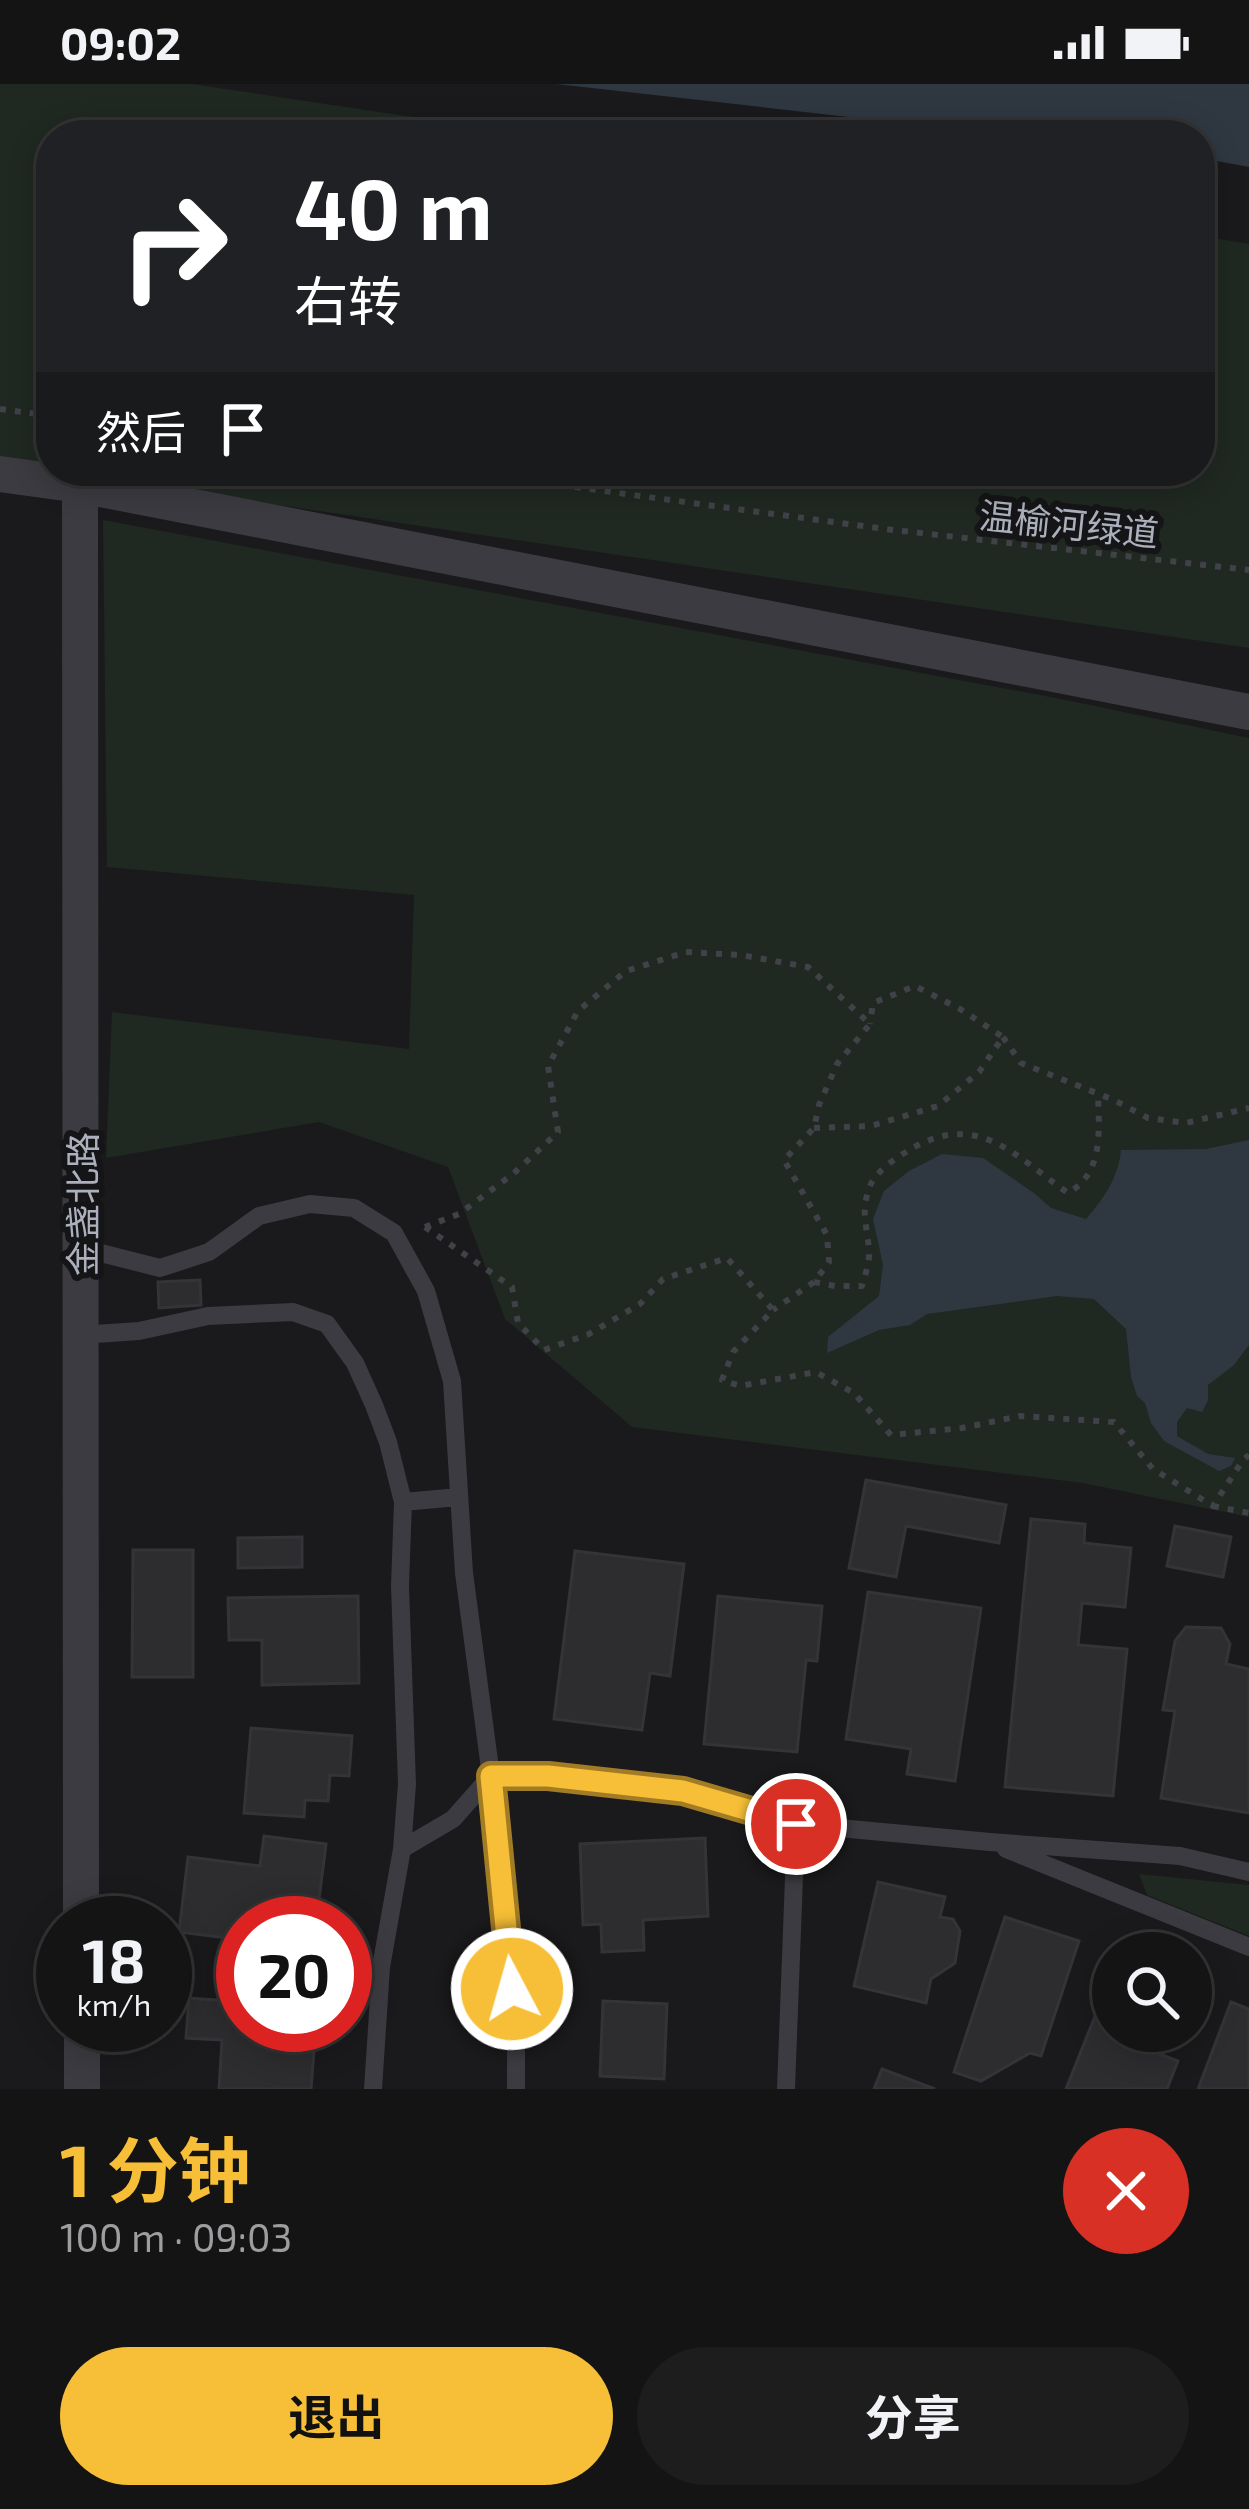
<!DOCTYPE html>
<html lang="zh">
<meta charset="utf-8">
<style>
:root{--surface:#141415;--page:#1d1d1e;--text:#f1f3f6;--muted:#9d9ea0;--line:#333334;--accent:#f7bf37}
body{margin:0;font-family:"Exo 2","Noto Sans SC",sans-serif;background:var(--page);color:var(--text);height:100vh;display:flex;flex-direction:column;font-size:45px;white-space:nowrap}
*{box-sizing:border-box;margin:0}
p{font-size:39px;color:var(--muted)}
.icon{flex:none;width:66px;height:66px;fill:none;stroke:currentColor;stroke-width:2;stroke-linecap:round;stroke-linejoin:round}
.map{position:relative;height:2005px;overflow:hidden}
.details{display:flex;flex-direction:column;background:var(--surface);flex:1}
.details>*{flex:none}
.top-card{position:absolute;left:36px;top:36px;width:1179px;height:366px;border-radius:48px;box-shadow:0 6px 30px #0003,0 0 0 3px var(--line);background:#202124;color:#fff;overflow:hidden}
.fabs{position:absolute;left:1092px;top:1848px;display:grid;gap:24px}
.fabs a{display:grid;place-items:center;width:120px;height:120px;border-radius:50%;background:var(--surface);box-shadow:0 6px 30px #0003,0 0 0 3px var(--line);font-size:60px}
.speed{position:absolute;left:36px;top:1812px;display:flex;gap:24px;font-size:60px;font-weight:700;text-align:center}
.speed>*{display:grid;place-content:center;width:156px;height:156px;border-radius:50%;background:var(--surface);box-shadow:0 6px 30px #0003,0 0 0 3px var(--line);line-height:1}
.speed small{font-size:30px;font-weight:400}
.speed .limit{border:18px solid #d22;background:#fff;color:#111}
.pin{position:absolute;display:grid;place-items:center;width:102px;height:102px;color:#fff;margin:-51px;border:6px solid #fff;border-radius:50%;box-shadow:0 3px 12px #0007}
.me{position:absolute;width:132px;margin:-66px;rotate:354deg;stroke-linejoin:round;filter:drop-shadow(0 0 9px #0008)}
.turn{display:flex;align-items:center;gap:42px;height:252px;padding:0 60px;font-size:54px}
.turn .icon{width:156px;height:156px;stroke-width:2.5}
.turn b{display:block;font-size:84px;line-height:102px}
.then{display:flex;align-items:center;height:114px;padding:0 60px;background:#0003;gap:24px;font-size:45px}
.round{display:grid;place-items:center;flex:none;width:126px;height:126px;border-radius:63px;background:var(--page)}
.overview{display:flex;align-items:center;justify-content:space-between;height:204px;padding:0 60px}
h1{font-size:72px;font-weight:700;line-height:90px;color:var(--accent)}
.button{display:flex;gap:24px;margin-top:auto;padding:24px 60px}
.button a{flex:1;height:138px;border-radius:72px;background:var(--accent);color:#111;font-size:48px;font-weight:700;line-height:138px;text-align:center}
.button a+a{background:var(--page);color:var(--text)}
.status{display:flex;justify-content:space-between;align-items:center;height:84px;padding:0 60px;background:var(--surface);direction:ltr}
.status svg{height:33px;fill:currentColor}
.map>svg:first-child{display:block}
.green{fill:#1f2821}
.water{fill:#2f3841}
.building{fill:#2d2d30;stroke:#343438;stroke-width:3}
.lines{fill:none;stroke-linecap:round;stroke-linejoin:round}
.path{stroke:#414248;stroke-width:6;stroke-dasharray:6 9;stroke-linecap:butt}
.lane{stroke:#3b3b41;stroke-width:18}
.street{stroke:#3b3b41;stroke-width:36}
.route-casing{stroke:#a17c24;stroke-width:30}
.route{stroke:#f7bf37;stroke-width:21}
.labels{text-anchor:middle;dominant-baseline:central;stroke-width:12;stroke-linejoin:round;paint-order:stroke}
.street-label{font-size:36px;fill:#acb0bc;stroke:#151517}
</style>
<div class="status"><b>09:02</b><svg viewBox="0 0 49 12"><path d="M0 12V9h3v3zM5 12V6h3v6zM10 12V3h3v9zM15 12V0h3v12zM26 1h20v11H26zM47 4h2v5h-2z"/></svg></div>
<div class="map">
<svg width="1249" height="2005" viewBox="0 0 1249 2005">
<rect width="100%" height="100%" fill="#1a1a1c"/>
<!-- green -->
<path class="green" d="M 0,0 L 192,0 L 533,51 L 51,51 L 51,387 L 1200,387 L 1200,152 L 1249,160 L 1249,564 L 0,380 Z
M 103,436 L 1061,615 L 1249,654 L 1249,1433 L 1083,1399 L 632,1343 L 505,1235 L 448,1083 L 319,1038 L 106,1074 L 112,928 L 409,965 L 414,811 L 107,783 Z
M 1139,1790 L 1249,1801 L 1249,1852 L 1147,1811 Z"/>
<!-- water -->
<path class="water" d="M 556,0 L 1249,0 L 1249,83 L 1200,74 L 1200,51 L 1010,51 Z
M 1249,1056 L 1249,1261 L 1234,1281 L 1208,1301 L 1208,1316 L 1202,1328 L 1187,1324 L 1177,1338 L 1177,1352 L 1208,1370 L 1235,1374 L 1231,1382 L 1219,1387 L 1164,1357 L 1151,1339 L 1145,1319 L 1137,1312 L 1131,1293 L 1126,1245 L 1094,1215 L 1057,1212 L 927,1230 L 910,1241 L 879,1246 L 827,1269 L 828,1253 L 879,1212 L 883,1181 L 873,1135 L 884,1107 L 909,1087 L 942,1070 L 983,1074 L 1034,1109 L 1051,1124 L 1086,1135 C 1104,1114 1118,1095 1121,1066 L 1206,1065 Z"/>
<!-- building -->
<path class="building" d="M 200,1196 L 201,1221 L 159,1224 L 158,1198 Z
M 866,1396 L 1006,1421 L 999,1459 L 906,1442 L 896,1493 L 849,1484 Z
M 1031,1435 L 1085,1440 L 1084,1459 L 1131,1464 L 1125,1523 L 1082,1519 L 1078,1561 L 1127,1565 L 1113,1712 L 1005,1703 Z
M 1175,1442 L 1231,1453 L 1223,1493 L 1167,1482 Z
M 302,1453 L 302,1483 L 238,1484 L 238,1454 Z
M 133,1466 L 193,1466 L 193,1593 L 132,1593 Z
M 575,1467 L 684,1480 L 670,1592 L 650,1589 L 642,1646 L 554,1635 Z
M 868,1508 L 981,1524 L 955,1697 L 907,1690 L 911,1665 L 846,1655 Z
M 358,1512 L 359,1599 L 262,1601 L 262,1556 L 229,1556 L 228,1514 Z
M 718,1512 L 822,1522 L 817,1577 L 806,1576 L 797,1668 L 704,1660 Z
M 1186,1543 L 1221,1544 L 1230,1560 L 1226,1580 L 1249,1585 L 1249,1729 L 1161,1714 L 1175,1627 L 1163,1626 L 1175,1557 Z
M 251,1644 L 352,1652 L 349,1692 L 330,1691 L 328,1717 L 305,1716 L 304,1733 L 244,1729 Z
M 264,1752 L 326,1760 L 316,1839 L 295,1836 L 295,1839 L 243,1839 L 243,1856 L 179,1848 L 188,1773 L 260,1782 Z
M 705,1754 L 708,1832 L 643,1836 L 644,1866 L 602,1868 L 601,1840 L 583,1841 L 580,1760 Z
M 878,1798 L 945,1813 L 940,1833 L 953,1835 L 960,1847 L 955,1879 L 931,1895 L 926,1919 L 854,1902 Z
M 1005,1833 L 1079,1857 L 1041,1972 L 1030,1969 L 981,1997 L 954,1988 Z
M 1113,1887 L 1113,1947 L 1168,1947 L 1159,1970 L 1178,1977 L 1167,2005 L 1066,2005 Z
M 189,1914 L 243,1918 L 243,1941 L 316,1941 L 311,2005 L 219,2005 L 222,1956 L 186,1954 Z
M 603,1917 L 667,1920 L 664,1995 L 600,1992 Z
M 1231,1918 L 1249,1925 L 1249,2005 L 1198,2005 Z
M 882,1985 L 935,2005 L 874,2005 Z"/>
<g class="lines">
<!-- path -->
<path class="path" d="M 0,325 L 51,332
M 456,387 L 885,445 L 1249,486
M 1003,953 L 1021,979 L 1114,1016 L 1148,1034 L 1186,1039 L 1249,1024
M 814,1044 L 871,1042 L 938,1022 L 979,988 L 1003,953 L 960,925 L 915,902 L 873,919 L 870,940
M 425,1143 L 512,1203 L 518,1239 L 544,1266 L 589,1250 L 640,1220 L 663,1195 L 727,1174 L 773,1226 L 733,1268 L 722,1296 L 740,1302 L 816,1288 L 854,1309 L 891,1351 L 962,1344 L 1020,1332 L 1114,1338 L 1153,1385 L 1213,1422 L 1243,1376 L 1249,1371
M 425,1143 L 459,1130 L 513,1090 L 558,1048 L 548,982 L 578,927 L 626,887 L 686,868 L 741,871 L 808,883 L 870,940 L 837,980 L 819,1021 L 814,1044 L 784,1076 L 827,1151 L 829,1178 L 814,1198 L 773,1226
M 814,1198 L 835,1202 L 862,1202 C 865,1191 870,1178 869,1166 C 867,1140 860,1128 870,1102 C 876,1087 897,1073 911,1065 C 978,1026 1015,1072 1068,1109 C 1104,1089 1099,1046 1098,1010
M 1213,1422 L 1249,1429"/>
<!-- lane -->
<path class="lane" d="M 81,1164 L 160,1184 L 209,1168 L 259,1132 L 310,1120 L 354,1124 L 394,1149 L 426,1207 L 452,1297 L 464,1489 L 491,1692 L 548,1692 L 683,1707 L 796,1740 L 786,2005
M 80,1251 L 139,1247 L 208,1232 L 293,1228 L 327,1240 L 355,1279 L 374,1321 L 388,1358 L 403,1418 L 400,1502 L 407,1700 L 402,1765 L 381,1883 L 373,2005
M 403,1418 L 459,1413
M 491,1692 L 516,1947 L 516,2005
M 796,1740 L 990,1758 L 1180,1772 L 1249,1788
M 402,1765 L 453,1735 L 491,1692
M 1006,1765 L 1249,1863"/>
<!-- street -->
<path class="street" d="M 0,390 L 80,401 L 1249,628
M 80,401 L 81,1839
M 82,1941 L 82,2005"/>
</g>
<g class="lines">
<defs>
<path id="route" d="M 512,1905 L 491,1692 L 548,1692 L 683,1707 L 796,1740"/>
</defs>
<!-- route casing -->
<use href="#route" class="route-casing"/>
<!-- route -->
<use href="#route" class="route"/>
</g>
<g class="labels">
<!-- street labels -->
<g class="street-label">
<text transform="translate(1069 439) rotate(6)">温榆河绿道</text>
<text transform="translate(81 1120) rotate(-90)">金盏北路</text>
</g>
</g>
</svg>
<div class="fabs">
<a><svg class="icon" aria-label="search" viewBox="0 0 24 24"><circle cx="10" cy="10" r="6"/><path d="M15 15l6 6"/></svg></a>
</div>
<div class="speed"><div>18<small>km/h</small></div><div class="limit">20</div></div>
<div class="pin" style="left:796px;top:1740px;background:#d93025"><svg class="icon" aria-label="arrive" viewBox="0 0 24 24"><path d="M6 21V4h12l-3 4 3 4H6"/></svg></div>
<svg class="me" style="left:512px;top:1905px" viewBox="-20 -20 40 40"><circle r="17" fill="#f7bf37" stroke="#fff" stroke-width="3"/><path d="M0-11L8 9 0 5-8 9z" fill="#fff"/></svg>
<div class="top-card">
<div class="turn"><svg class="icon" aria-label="right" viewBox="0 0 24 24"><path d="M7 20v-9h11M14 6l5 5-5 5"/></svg><div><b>40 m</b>右转</div></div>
<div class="then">然后<svg class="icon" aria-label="arrive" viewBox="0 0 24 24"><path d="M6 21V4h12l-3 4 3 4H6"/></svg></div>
</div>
</div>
<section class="details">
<div class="overview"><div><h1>1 分钟</h1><p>100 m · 09:03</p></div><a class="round" style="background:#d93025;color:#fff"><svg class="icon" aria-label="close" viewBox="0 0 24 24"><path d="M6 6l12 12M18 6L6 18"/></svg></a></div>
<div class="button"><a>退出</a><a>分享</a></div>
</section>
